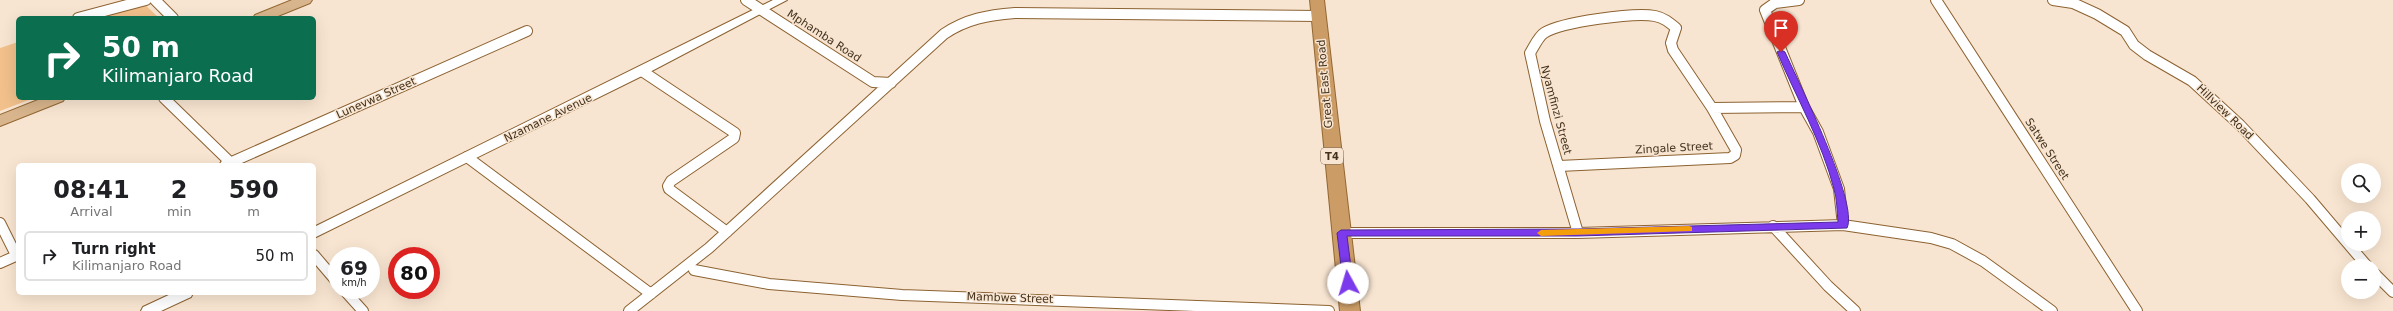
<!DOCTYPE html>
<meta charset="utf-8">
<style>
:root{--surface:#fff;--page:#f2f2f2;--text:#202124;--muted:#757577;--line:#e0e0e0}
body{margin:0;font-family:"DejaVu Sans",sans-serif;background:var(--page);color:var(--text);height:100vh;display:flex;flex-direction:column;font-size:15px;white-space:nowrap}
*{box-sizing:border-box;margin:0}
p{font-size:13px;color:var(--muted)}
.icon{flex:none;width:22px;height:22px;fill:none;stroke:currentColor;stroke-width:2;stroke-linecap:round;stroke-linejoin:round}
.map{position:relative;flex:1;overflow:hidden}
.panel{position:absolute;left:16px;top:163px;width:300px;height:132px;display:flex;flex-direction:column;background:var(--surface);border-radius:6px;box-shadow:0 4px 16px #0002}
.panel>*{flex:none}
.hud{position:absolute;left:16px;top:16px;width:300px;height:84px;border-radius:6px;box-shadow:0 4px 16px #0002;background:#0b6e4f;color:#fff;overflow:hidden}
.fabs{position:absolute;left:2341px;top:163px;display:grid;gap:8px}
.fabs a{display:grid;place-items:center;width:40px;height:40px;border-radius:50%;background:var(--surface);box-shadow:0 4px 16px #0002;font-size:20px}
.speed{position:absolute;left:328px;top:247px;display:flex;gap:8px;font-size:20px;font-weight:700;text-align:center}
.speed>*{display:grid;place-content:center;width:52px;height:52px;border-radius:50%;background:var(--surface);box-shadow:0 4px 16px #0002;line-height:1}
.speed small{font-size:10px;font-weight:400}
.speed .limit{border:6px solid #d22;background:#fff;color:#111}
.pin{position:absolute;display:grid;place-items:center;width:34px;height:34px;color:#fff;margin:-41px -17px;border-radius:50% 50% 50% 0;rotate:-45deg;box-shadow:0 0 4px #0007}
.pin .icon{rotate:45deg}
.me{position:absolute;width:44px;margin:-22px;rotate:354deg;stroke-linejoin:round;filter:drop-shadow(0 0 3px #0008)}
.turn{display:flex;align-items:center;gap:14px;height:84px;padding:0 20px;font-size:18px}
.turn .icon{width:52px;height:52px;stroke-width:2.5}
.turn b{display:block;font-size:28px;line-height:34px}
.eta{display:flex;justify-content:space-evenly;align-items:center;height:68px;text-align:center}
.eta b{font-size:24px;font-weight:700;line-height:28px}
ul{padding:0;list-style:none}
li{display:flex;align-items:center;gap:12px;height:50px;margin:0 8px 6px;padding:0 12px;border:2px solid var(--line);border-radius:6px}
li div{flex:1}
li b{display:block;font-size:15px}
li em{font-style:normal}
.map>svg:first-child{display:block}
.green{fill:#f1c08b}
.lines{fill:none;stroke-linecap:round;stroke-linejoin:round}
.minor-casing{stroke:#8c6231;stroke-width:12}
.tertiary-casing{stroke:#8c6231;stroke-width:2}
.primary-casing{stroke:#936733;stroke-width:2}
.trunk-casing{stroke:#936733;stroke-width:2}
.minor{stroke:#fff;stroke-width:10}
.tertiary{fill:#fff;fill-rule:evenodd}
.primary{fill:#d8b58c;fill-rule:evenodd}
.trunk{fill:#cb9c66;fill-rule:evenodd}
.route{fill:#7c3aed;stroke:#51269a}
.slow{fill:#f59e0b}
.labels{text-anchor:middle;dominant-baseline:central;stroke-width:3;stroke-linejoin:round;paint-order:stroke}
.shield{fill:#f8e5d1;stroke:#796752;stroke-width:1}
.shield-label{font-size:10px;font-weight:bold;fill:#43311c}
.street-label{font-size:11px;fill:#43311c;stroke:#f8e5d1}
</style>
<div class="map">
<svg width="2393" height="311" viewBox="0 0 2393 311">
<rect width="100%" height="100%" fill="#f8e5d1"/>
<!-- green -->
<path class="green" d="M 141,1 L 159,18 L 90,18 Z
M 18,42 L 18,98 L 34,98 L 0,111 L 0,48 Z"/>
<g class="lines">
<defs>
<path id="minor" d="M 155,0 L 173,18
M 746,0 L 873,82 L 891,83
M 1799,0 L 1775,3 L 1765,10 L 1804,107 L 1818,132 L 1839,189 L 1843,225
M 1936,0 L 2137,311
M 2053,0 L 2073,3 L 2097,14 L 2125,31 L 2134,45 L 2147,55 L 2192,81 L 2240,125 L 2310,199 L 2367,266
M 78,18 L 146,0
M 642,71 L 735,133 L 734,138 L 671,181 L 668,186 L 669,189 L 727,232
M 164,98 L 233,165
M 1712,108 L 1804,107
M 467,157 L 651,294
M 225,165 L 527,31
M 1559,166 L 1730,158 L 1735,155 L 1736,150 L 1712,108 L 1673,50 L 1671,43 L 1676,28 C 1669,22 1664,18 1655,16 C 1635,12 1561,22 1544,33 C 1538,37 1534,47 1530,53 L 1545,121 L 1578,233
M 0,223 L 16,255
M 1773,226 L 1828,286 L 1855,311
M 1341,233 L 1578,233 L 1843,225 L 1931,238 L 1952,244 L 1983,261 L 2052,311
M 314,255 L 337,282
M 0,263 L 18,255
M 694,270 L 769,284 L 902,295 L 1329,311
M 2374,273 L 2393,292
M 344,290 L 363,311
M 629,311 L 709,248 L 944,34 C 966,19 988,15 1015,13 L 1319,16"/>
<path id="tertiary" d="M 773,0 L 787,0 L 646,74 L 314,238 L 314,227 Z
M 173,293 L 193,293 L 191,297 L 161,311 L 141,311 L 143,307 Z"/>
<path id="primary" d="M 292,0 L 312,0 L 310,3 L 273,18 L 253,18 L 255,15 Z
M 43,98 L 65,98 L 63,101 L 0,126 L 0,115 Z"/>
<path id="trunk" d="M 1310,0 L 1324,0 L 1360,311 L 1340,311 Z"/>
</defs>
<!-- minor casing -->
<use href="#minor" class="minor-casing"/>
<!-- tertiary casing -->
<use href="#tertiary" class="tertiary-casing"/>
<!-- primary casing -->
<use href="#primary" class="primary-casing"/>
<!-- trunk casing -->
<use href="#trunk" class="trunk-casing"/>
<!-- minor -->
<use href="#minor" class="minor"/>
<!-- tertiary -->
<use href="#tertiary" class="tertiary"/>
<!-- primary -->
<use href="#primary" class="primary"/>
<!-- trunk -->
<use href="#trunk" class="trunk"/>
</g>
<!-- route -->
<path class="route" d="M 1781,50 L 1785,52 C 1798,81 1859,203 1847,228 L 1578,236 L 1347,236 L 1353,283 L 1348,287 L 1343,283 L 1337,233 L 1341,230 L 1578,229 L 1838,222 C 1837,211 1837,199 1834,189 C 1822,142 1796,97 1777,52 Z"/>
<!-- slow -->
<path class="slow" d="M 1689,226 L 1692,227 L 1692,231 L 1541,236 L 1537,233 L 1541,230 Z"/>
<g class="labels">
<!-- shield labels -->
<rect class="shield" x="1321" y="148" width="22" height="16" rx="3"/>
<g class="shield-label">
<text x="1332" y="156">T4</text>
</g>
<!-- street labels -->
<g class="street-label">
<text transform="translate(824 36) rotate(33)">Mphamba Road</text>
<text transform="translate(1325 84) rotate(-95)">Great East Road</text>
<text transform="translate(376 98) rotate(-24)">Lunevwa Street</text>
<text transform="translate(1556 110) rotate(75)">Nyamfinzi Street</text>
<text transform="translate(2225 112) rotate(44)">Hillview Road</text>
<text transform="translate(548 118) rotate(-26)">Nzamane Avenue</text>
<text transform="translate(1674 148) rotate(-3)">Zingale Street</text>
<text transform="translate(2047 149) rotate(57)">Satwe Street</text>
<text transform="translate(1010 298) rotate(2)">Mambwe Street</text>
</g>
</g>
</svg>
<div class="fabs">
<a><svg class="icon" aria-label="search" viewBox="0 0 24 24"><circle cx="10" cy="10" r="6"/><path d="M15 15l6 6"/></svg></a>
<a>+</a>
<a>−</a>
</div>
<div class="speed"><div>69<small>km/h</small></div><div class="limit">80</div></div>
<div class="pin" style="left:1781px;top:52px;background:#d93025"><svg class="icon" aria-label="arrive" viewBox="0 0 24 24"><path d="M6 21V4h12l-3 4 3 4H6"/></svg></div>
<svg class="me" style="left:1348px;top:283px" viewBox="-20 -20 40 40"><circle r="19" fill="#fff"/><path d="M0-13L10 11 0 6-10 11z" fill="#7c3aed"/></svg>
<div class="hud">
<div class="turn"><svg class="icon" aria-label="right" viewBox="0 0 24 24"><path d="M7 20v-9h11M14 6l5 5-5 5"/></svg><div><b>50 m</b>Kilimanjaro Road</div></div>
</div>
<section class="panel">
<div class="eta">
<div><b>08:41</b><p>Arrival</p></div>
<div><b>2</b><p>min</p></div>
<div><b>590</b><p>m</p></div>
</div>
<ul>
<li><svg class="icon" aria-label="right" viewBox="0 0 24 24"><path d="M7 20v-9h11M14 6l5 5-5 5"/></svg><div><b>Turn right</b><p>Kilimanjaro Road</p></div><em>50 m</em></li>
</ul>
</section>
</div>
